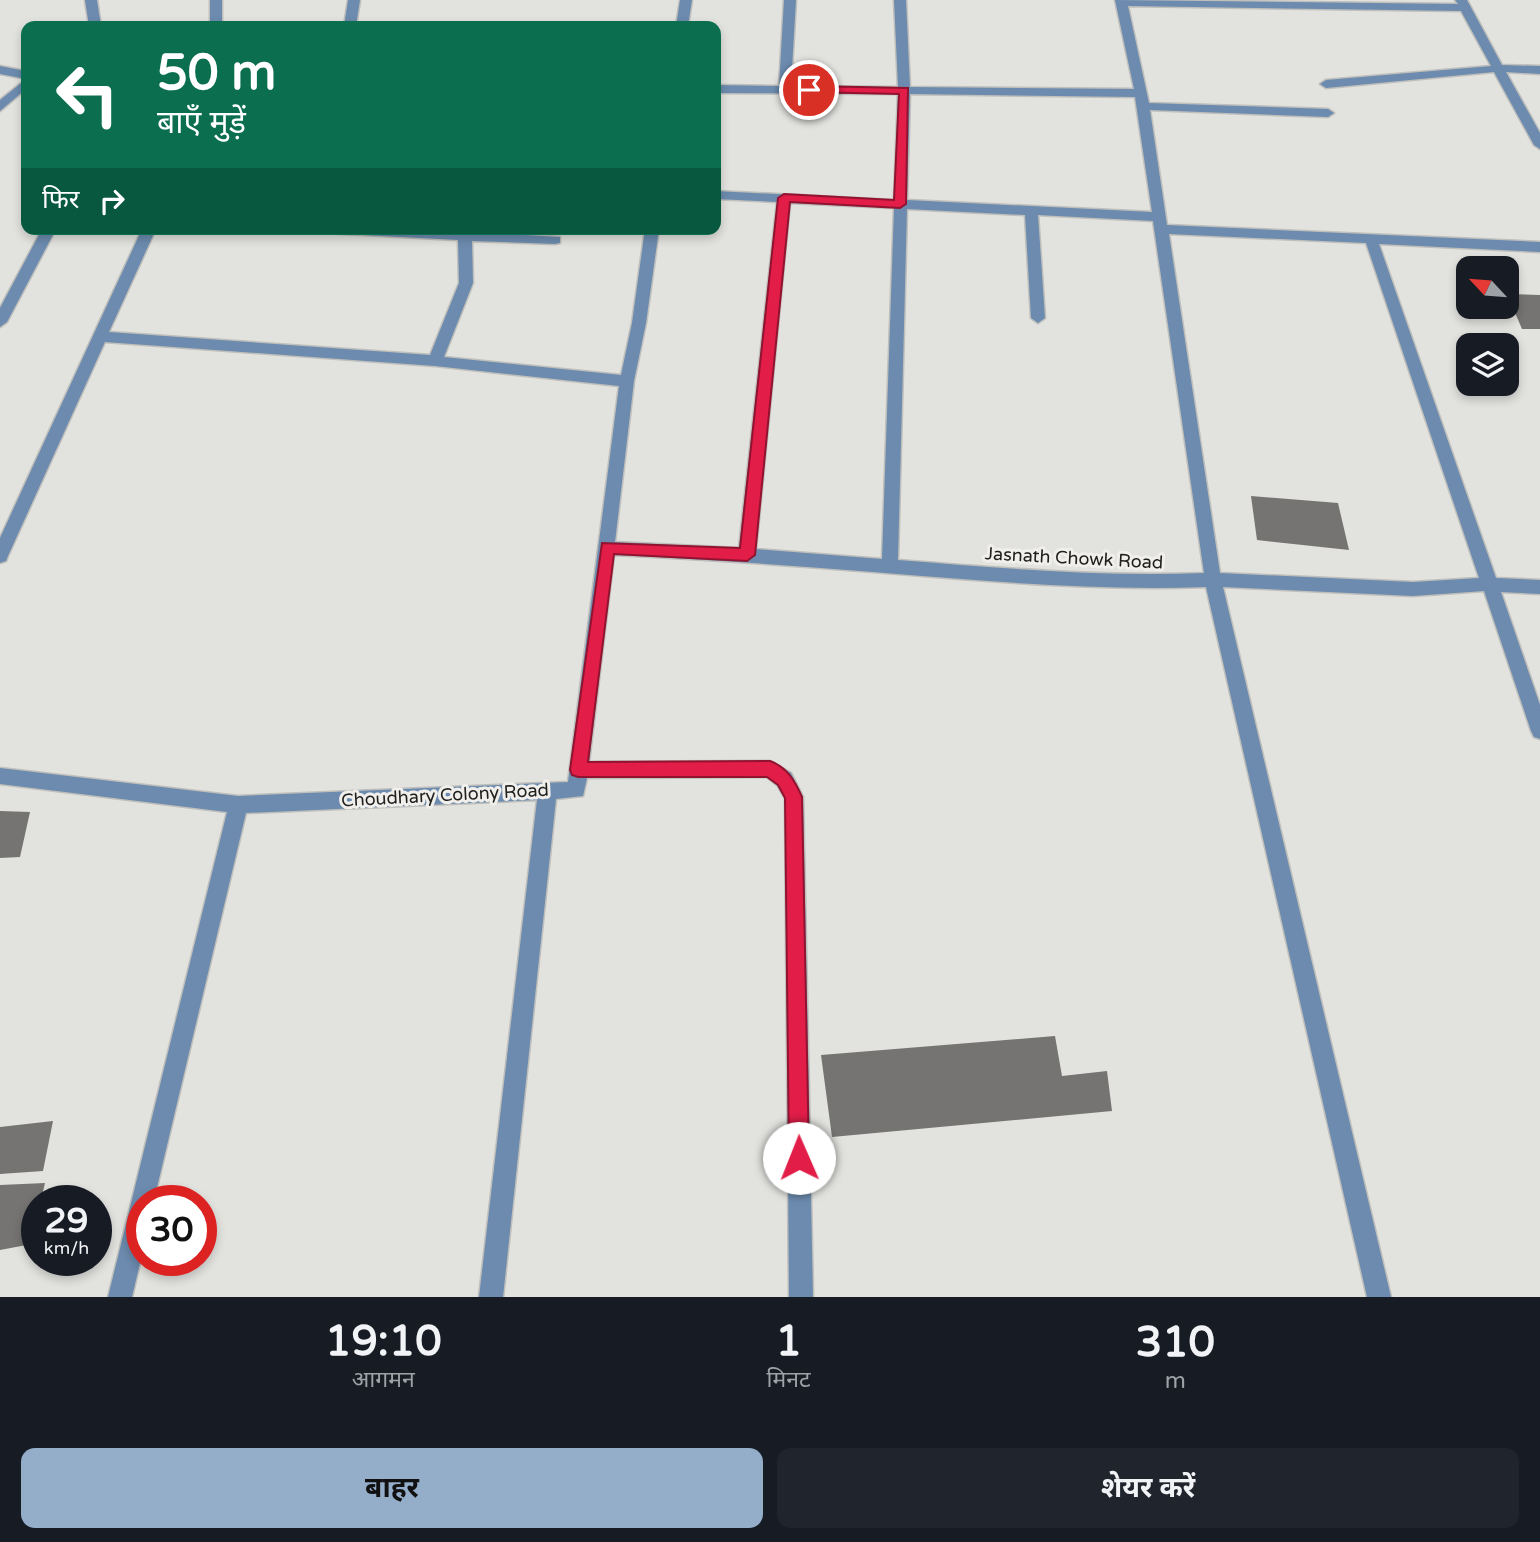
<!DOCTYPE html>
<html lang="hi">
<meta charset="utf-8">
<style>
:root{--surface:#171b24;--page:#20242c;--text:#f1f3f6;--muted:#9ea1a6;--accent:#94adc8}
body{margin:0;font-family:"Varela Round","Noto Sans Devanagari",sans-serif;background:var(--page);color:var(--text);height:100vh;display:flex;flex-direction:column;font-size:26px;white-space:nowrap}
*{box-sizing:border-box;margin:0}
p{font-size:23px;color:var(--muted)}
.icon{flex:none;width:38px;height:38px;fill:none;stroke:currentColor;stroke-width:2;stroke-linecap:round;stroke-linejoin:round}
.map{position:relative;height:1297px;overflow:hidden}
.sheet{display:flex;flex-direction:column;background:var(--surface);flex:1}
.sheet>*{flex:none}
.banner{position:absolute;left:21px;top:21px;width:700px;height:214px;border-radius:14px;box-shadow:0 4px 10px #0003;background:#0b6e4f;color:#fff;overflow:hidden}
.needle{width:46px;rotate:296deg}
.tools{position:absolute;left:1456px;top:256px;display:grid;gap:14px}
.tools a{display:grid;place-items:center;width:63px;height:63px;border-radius:14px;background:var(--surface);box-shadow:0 4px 10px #0003;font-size:35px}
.speed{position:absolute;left:21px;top:1185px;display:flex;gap:14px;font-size:35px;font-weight:700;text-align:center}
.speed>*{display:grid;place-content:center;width:91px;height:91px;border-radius:50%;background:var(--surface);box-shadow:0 4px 10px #0003;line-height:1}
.speed small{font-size:18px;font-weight:400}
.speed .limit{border:10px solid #d22;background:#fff;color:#111}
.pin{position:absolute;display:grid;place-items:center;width:60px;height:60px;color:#fff;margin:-30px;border:4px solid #fff;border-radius:50%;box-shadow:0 2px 7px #0007}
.me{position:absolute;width:77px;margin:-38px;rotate:359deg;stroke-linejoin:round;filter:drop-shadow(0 0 5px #0008)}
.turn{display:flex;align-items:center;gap:24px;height:147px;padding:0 21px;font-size:32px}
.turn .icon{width:91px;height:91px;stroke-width:2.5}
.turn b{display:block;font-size:49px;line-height:60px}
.then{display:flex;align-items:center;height:66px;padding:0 21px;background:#0003;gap:14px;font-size:26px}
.eta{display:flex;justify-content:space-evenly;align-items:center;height:119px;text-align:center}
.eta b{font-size:42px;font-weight:700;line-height:49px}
.button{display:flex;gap:14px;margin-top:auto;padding:14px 21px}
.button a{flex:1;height:80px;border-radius:14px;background:var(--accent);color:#111;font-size:28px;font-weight:700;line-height:80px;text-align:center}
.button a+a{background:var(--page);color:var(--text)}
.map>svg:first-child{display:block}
.building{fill:#757472}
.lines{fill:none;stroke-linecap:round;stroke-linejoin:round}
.street-casing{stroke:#bfbfbc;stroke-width:3}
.street{fill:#6c8bae;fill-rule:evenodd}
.route{fill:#e11d48;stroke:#92132f;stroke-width:2}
.labels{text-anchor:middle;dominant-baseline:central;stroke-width:6;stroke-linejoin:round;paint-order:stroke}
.street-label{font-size:18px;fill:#20201f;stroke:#f0efec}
</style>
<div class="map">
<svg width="1540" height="1297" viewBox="0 0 1540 1297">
<rect width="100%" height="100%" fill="#e2e2df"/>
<!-- building -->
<path class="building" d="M 1507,294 L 1540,295 L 1540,329 L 1522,329 Z
M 1251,496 L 1338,503 L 1349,550 L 1257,540 Z
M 0,811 L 30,812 L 20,857 L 0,858 Z
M 1055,1036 L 1062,1076 L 1107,1071 L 1112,1111 L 832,1137 L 821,1055 Z
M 53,1121 L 43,1171 L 0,1174 L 0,1127 Z
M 45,1183 L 41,1200 L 37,1200 L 37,1220 L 32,1244 L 0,1250 L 0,1185 Z"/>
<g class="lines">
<defs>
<path id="street" d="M 85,0 L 97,0 L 101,26 L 89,26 Z
M 210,0 L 222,0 L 222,26 L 210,26 Z
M 348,0 L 360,0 L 356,26 L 344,26 Z
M 680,0 L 692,0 L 688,26 L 676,26 Z
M 784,0 L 796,0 L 791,86 L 898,87 L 894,0 L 906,0 L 910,87 L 1134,89 L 1115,0 L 1458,4 L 1455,0 L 1467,0 L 1502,65 L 1540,66 L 1540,74 L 1506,72 L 1540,133 L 1540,149 L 1534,145 L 1494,72 L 1326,88 L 1320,84 L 1326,80 L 1491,66 L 1461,11 L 1128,6 L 1149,103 L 1328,109 L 1334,113 L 1328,117 L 1150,110 L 1167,225 L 1540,242 L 1540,252 L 1379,244 L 1496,578 L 1540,580 L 1540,594 L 1501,592 L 1540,705 L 1540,739 L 1534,737 L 1531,731 L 1484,591 L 1413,596 L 1223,587 L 1391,1297 L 1367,1297 L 1206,587 C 1095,591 984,581 873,572 C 786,565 700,559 614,555 L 589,762 L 770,761 L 791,773 L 803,797 L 813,1297 L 789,1297 L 785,798 L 777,785 L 767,777 L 587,778 L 583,796 L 556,799 L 503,1297 L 479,1297 L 537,800 L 246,813 L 154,1200 L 142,1200 L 142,1255 L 132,1297 L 108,1297 L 227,812 L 0,784 L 0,768 L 238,796 L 568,782 L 619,386 L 435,366 L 105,342 L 8,556 L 6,561 L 0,563 L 0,538 L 142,229 L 156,229 L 109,332 L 430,355 L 459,283 L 458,240 L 324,233 L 317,229 L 423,229 L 560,237 L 560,243 L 555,244 L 472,241 L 473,283 L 444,357 L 621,375 L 632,323 L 645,229 L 659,229 L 646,323 L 634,381 L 615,542 L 739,548 L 777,202 L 716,199 L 716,191 L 894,200 L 898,94 L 716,93 L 716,85 L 779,86 ZM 910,94 L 1135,97 L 1152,212 L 907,200 ZM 790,203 L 894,208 L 882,559 L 756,549 ZM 907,209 L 1025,215 L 1031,318 L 1038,323 L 1045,318 L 1038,215 L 1153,221 L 1204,573 C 1102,577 1000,568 898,560 ZM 1169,234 L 1366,243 L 1479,578 L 1413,582 L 1220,573 Z
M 0,66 L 26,71 L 26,79 L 0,74 Z
M 26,79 L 26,89 L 0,111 L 0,100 Z
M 42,229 L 56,229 L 7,322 L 0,327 L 0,308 Z"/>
</defs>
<!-- street casing -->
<use href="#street" class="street-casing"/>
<!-- street -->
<use href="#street" class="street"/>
</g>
<!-- route -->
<path class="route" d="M 809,86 L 908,88 L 906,204 L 900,208 L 790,202 L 755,555 L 747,561 L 614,554 L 588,762 L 770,761 C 788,768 795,781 802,797 L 809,1158 L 806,1165 L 799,1168 L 792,1165 L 789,1158 L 785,798 L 778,785 L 767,777 L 578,777 L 572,775 L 570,770 L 602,543 L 740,548 L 778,198 L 784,194 L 894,200 L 899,94 L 805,92 L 805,87 Z"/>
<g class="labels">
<!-- street labels -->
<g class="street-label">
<text transform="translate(1074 558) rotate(3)">Jasnath Chowk Road</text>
<text transform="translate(445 795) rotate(-3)">Choudhary Colony Road</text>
</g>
</g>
</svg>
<div class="tools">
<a><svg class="needle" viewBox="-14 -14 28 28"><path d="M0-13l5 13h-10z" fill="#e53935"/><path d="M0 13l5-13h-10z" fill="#9ea1a6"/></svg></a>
<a><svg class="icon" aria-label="layers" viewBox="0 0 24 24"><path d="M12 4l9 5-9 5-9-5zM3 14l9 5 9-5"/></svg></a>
</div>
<div class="speed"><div>29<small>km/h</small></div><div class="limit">30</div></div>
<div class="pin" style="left:809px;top:90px;background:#d93025"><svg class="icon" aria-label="arrive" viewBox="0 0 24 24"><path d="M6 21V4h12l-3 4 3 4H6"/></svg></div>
<svg class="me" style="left:799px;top:1158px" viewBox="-20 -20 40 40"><circle r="19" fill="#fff"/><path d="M0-13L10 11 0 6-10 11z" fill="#e11d48"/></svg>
<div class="banner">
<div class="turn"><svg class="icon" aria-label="left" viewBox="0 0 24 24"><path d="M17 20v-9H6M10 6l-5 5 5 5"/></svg><div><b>50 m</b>बाएँ मुड़ें</div></div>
<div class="then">फिर<svg class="icon" aria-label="right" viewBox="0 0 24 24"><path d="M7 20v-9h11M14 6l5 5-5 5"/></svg></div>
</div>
</div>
<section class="sheet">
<div class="eta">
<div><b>19:10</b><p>आगमन</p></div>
<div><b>1</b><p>मिनट</p></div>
<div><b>310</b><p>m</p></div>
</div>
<div class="button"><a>बाहर</a><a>शेयर करें</a></div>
</section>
